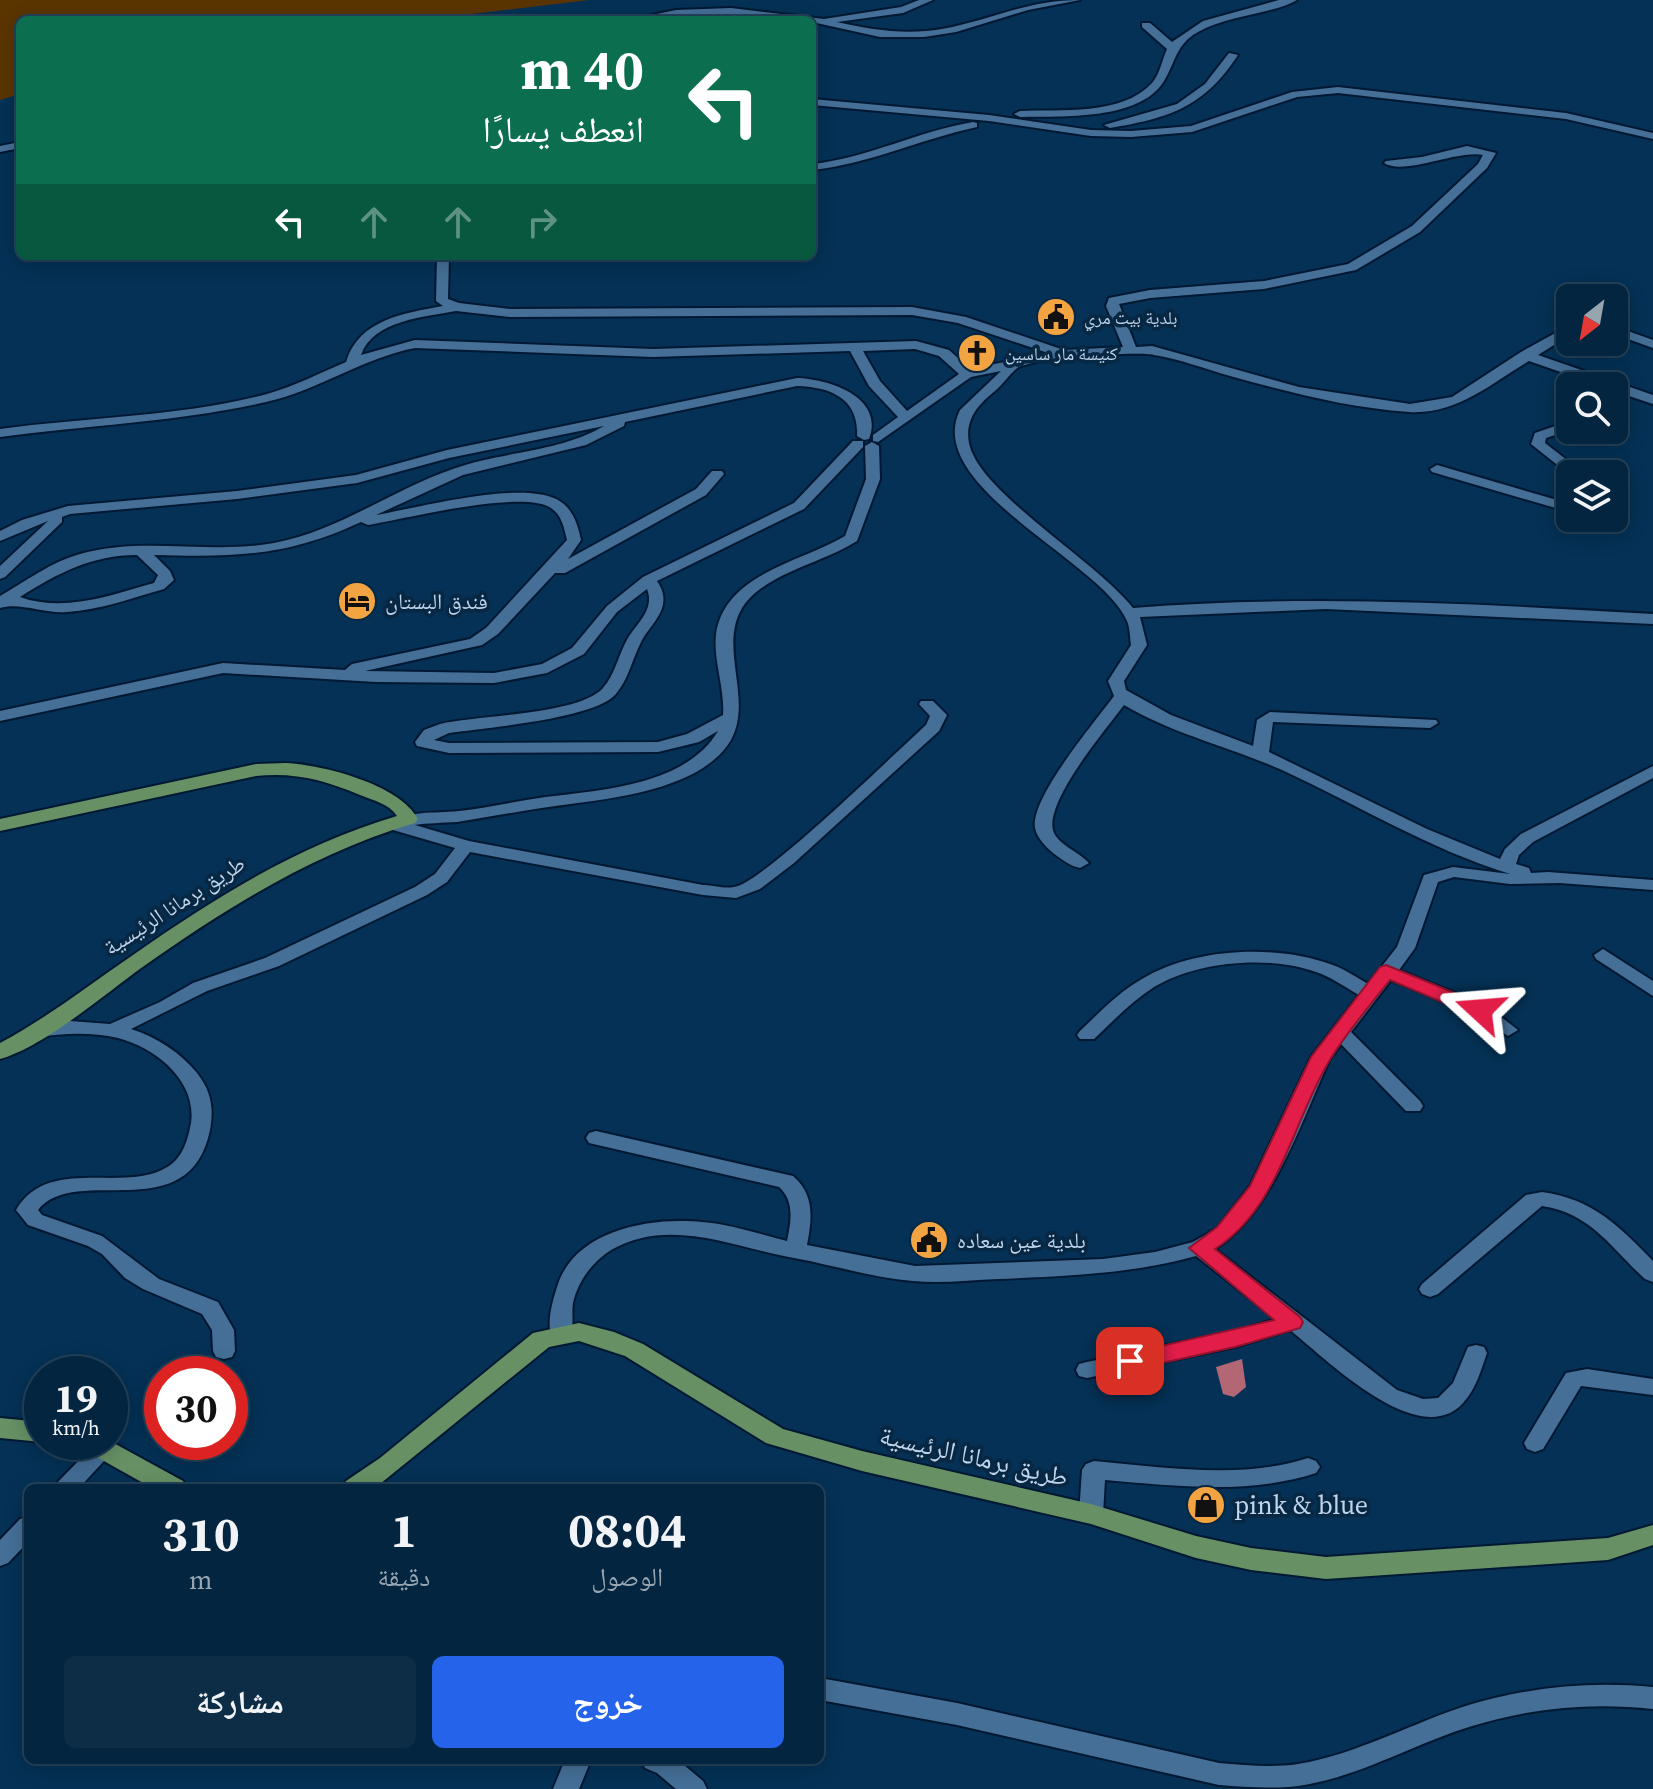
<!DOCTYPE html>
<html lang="ar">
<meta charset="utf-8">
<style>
:root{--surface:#032540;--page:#0d2d47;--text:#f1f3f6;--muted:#97a5b1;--line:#244259;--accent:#2563eb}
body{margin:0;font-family:"Source Serif 4","Noto Naskh Arabic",serif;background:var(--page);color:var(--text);direction:rtl;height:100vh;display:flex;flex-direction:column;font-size:30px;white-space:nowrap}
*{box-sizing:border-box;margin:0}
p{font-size:26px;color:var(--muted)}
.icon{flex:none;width:44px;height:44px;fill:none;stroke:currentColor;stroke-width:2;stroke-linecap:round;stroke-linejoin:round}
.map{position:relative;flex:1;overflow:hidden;direction:ltr}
.details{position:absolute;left:24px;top:1484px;width:800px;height:280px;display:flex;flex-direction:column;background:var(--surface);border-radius:12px;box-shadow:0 4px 20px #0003,0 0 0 2px var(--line);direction:rtl}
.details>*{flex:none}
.banner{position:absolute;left:16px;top:16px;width:800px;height:244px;border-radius:12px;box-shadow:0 4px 20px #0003,0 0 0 2px var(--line);direction:rtl;background:#0b6e4f;color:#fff;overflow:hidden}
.needle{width:52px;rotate:211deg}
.fabs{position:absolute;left:1556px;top:284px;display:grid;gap:16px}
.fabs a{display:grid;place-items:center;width:72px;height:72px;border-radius:12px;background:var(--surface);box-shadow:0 4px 20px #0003,0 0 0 2px var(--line);font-size:40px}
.speed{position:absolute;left:24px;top:1356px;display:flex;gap:16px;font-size:40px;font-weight:700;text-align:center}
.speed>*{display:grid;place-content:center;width:104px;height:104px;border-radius:50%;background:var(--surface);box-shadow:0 4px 20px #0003,0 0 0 2px var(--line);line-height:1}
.speed small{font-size:20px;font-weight:400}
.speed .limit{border:12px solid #d22;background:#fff;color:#111}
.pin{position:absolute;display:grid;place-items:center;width:68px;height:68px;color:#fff;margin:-34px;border-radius:16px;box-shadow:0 4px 12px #0006}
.me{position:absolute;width:88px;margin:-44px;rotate:289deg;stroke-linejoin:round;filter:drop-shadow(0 0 6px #0008)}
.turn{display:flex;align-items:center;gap:28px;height:168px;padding:0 40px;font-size:36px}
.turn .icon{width:104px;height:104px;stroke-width:2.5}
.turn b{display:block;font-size:56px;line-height:68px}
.lanes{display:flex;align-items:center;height:76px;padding:0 40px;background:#0003;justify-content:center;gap:40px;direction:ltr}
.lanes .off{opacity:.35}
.eta{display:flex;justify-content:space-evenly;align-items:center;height:136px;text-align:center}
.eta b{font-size:48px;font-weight:700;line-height:56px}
.cta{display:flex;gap:16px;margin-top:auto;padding:16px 40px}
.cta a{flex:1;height:92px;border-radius:12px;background:var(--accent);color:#fff;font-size:32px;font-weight:700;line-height:92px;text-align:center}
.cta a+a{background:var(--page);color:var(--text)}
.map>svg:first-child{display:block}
.green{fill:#5a3500}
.water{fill:#b36775}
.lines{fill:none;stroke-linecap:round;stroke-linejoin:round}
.minor-casing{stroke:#001832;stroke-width:4}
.major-casing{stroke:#001832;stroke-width:4}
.minor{fill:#456f97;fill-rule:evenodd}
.major{fill:#679165;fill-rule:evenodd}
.route{fill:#e11d48;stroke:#92132f;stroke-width:2}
.labels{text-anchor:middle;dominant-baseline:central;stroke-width:7;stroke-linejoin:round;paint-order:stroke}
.far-poi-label{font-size:18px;fill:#bed4eb;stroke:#072742;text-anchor:start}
.poi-label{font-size:22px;fill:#bed4eb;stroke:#072742;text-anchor:start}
.street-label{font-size:22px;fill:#bed4eb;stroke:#072742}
.near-street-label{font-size:26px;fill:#bed4eb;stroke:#072742}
.near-poi-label{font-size:26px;fill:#bed4eb;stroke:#072742;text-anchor:start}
</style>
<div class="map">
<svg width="1653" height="1789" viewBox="0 0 1653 1789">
<rect width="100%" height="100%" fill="#043155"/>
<!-- green -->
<path class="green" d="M 0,0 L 589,0 L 421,20 L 20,20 L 20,94 L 0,100 Z"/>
<!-- water -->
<path class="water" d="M 1242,1359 L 1246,1387 L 1234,1397 L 1223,1394 L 1216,1367 Z"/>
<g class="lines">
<defs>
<path id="minor" d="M 919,0 L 933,0 L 903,13 L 837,22 C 872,30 906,35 942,29 C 992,20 1026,0 1080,0 L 1028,10 L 956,32 L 924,37 L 880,37 L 812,22 L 812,20 L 731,14 L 657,18 L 652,15 L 676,10 L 731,8 L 824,19 L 901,7 Z
M 1279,0 L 1297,0 C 1273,14 1228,15 1198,32 C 1176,44 1176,61 1164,81 C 1140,121 1061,116 1020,117 L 1014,114 L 1020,111 C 1060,109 1122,116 1152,83 C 1160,74 1162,60 1167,49 L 1142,27 L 1142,23 L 1150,23 L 1172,42 L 1203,21 Z
M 1229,53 L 1238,55 C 1204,107 1170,118 1110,128 L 1104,125 L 1177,104 L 1205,84 Z
M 1338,87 L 1566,113 L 1653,133 L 1653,139 L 1566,119 L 1338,93 L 1297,97 L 1192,132 L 1131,137 L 1091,136 L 989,121 L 812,105 L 812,99 L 989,115 L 1091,130 L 1131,131 L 1191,126 L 1292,92 Z
M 973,122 L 977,123 L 977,127 C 921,139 869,164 812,170 L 812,164 C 868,158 918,131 973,122 Z
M 20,142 L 20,148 L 0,152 L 0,146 Z
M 1467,146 L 1496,153 L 1487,168 L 1420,232 L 1356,270 L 1264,289 L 1150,298 L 1119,304 L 1136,347 L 1152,346 L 1299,387 L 1410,404 L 1452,397 L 1521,352 L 1570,325 L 1570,335 L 1538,355 L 1653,395 L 1653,404 L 1614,391 L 1614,386 L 1601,386 L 1529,361 C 1491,384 1456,415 1409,412 C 1348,408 1288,392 1230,376 C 1205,369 1180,359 1154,355 C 1135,351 1029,358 1016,369 C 1009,375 1003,384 995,391 C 977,405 963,422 970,447 C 984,495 1097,562 1133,608 C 1307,594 1479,604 1653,614 L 1653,624 L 1326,609 L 1140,617 L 1147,645 L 1124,681 L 1126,690 L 1171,715 L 1253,746 L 1257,720 L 1270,712 L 1436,720 L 1438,723 L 1430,728 L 1273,722 L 1269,752 L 1427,829 L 1500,859 L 1505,849 L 1521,834 L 1653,766 L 1653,778 L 1533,842 L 1519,855 L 1516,864 L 1529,868 L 1531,873 L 1548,872 L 1653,880 L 1653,890 L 1560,883 L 1510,884 L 1454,877 L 1438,882 L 1415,948 L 1399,970 L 1487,1006 L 1518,1030 L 1508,1036 L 1473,1014 L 1391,980 L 1351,1032 L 1420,1101 L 1423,1106 L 1420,1111 L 1406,1111 L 1341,1044 L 1330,1059 C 1302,1119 1273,1212 1215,1249 L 1397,1390 L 1423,1399 L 1438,1398 L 1453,1383 L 1468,1347 L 1476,1345 L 1484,1347 L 1487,1353 C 1481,1370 1476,1389 1463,1403 C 1419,1452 1325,1358 1290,1330 L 1235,1347 L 1087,1378 L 1079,1376 L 1076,1370 L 1079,1364 L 1087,1362 L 1235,1331 L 1276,1319 L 1196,1256 C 1131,1274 1066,1276 998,1279 C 970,1280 941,1284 913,1281 C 873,1278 833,1265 794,1258 C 735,1248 670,1216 611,1250 C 592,1262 578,1281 573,1303 C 571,1315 575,1328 569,1339 L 561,1341 L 553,1339 C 545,1324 553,1300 558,1284 C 577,1229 651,1217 702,1222 C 730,1224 759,1234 787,1241 C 791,1222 795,1201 779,1187 L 589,1143 L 586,1138 L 589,1133 L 596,1131 L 793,1176 C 815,1195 812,1219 807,1245 L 915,1266 L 1103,1259 L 1155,1252 L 1193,1242 L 1217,1228 L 1250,1186 L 1311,1057 L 1359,995 C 1345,987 1331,977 1316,972 C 1269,955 1197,961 1154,987 C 1132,1001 1113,1021 1094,1039 L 1080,1039 L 1077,1035 L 1080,1031 C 1100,1012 1119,992 1142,979 C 1193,948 1274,944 1330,964 C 1343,968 1356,977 1368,984 L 1397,947 L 1424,875 L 1453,867 L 1510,874 C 1429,849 1358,805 1282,770 C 1230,747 1173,734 1124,705 C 1108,727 1038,808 1055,835 C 1063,847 1079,852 1089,863 L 1080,868 C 1070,866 1061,859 1053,853 C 1046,847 1037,838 1035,828 C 1030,798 1095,722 1114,696 L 1108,681 L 1131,645 C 1130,638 1130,628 1127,621 C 1102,561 922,487 960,410 L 1001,371 L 971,377 L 878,442 L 873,441 L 873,435 L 898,417 L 869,386 L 850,351 L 653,357 L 415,348 C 363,358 319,390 266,402 C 179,422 89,425 0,437 L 0,429 C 88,417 181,417 267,394 C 295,386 320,373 346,362 C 359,319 405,313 443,306 L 436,301 L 437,256 L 449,256 L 448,299 L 459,303 L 510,309 L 912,307 L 966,317 L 1064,350 L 1123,347 L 1106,306 L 1109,298 L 1150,290 L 1264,281 L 1348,264 L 1412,226 L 1478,164 L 1483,155 C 1456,150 1405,176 1384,163 L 1386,161 L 1422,157 ZM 456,311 L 510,317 L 912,315 L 958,323 L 1048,353 L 970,369 L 949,350 L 916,341 L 653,349 L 415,340 L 361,355 C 373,320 425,317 456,311 ZM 915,349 L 939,356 L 959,374 L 907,411 L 880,381 L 863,351 Z
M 1614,326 L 1653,340 L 1653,348 L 1614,334 Z
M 797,378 C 829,379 885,397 869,439 L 864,440 L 857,436 C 859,398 830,387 797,386 L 625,422 L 624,426 L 586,445 L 463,475 L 376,515 C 418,508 527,478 561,502 C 574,511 578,526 581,540 L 568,559 L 696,489 L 712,471 L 722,471 L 724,474 L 706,495 L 565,573 L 555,573 L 498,634 L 482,645 L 365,671 L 494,673 L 542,664 L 572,648 L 607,606 L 643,577 L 794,503 L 853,441 L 863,441 L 863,447 L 804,509 L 657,581 C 672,603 658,617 645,635 C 633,654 630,678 615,695 C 592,719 484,728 449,733 L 434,740 L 449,743 L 658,742 L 687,734 L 723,715 C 725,688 713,661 716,634 C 725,573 802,562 845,536 L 866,479 L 865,446 L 872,442 L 879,446 L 880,479 L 857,541 C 825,561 784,569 755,593 C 704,637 765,704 723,751 C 683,796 591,800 535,809 C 509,813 483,818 457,822 C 443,823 427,823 415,825 L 469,841 L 703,885 C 712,885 725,889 734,887 C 763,883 896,752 926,725 L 930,716 L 919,704 L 921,701 L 933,701 L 947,715 L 939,731 L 794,863 L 760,889 L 736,898 L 703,895 L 470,852 L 447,882 L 427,895 L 279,966 L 207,991 L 131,1029 C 156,1037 180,1052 197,1073 C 211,1091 214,1107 210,1130 C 189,1231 76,1162 38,1210 L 42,1215 L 102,1236 L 159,1279 L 218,1302 L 234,1330 L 235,1351 L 232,1357 L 224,1359 L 216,1357 L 213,1351 L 212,1330 L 202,1314 L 143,1289 L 125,1278 L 102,1254 L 88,1246 L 28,1225 L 16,1210 C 49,1154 126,1195 169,1166 C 183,1157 188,1139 191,1123 C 197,1081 156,1048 118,1038 C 92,1032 64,1033 38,1037 L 31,1035 L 28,1031 L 31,1027 L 70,1021 L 110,1024 L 160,1002 L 193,983 L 265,958 L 415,887 L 435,874 L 455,848 L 393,830 L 390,826 C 408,809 433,814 459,811 C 486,808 512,802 539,798 C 597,790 685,787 718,731 L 699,742 L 658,752 L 449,753 L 417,746 L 415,742 L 424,730 L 440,724 C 477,715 579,715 603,688 C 615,675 619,653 628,638 C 638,622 655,609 647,589 L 617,612 L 584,654 L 547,673 L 494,683 L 376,682 L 223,673 L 0,721 L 0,711 L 223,663 L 345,670 L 352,664 L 470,639 L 486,628 L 567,540 C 564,528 562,515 551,508 C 522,489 405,519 368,525 L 361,522 C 286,557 235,557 154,555 L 170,571 L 174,580 L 164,589 C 132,598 100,610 67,612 C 44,614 20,602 0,608 L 0,596 C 26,581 51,562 80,554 C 143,536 210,555 274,543 C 338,531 392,490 453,469 C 502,451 558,453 604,426 L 449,458 L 357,483 L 237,499 L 70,514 L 62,517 L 62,522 L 5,577 L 0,579 L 0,566 L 48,521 L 0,541 L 0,531 L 22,520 L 68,506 L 237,491 L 356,475 L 447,450 ZM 137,555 L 158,575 L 154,583 C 111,595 64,613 20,597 C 58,573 92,555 137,555 Z
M 1570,421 L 1570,430 L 1546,438 L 1545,443 L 1585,474 L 1570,475 L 1531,444 L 1535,433 Z
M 1437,465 L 1557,500 L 1570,494 L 1570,504 L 1559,509 L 1432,472 L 1430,469 Z
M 1603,949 L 1653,981 L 1653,996 L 1596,959 L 1594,955 Z
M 1542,1192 C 1593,1199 1619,1226 1653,1261 L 1653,1282 L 1645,1279 C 1612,1249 1591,1213 1542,1206 L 1438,1294 L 1430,1297 L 1422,1294 L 1419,1289 L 1422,1284 L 1526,1195 Z
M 1587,1369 L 1653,1379 L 1653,1395 L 1581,1386 L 1543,1449 L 1535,1452 L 1527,1449 L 1524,1443 L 1566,1373 Z
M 96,1443 L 112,1443 L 115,1449 L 79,1488 L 52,1488 Z
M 1308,1458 L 1316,1461 L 1320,1467 L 1316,1473 C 1248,1495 1176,1486 1105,1480 L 1103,1514 L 1099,1521 L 1091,1523 L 1083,1521 L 1079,1514 L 1082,1470 L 1086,1464 L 1094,1461 C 1164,1467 1240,1480 1308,1458 Z
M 28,1517 L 28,1542 L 8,1563 L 0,1566 L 0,1540 L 20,1519 Z
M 820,1678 L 957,1703 L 1219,1763 C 1245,1765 1272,1768 1298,1764 C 1359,1754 1413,1722 1472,1704 C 1531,1687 1591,1681 1653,1687 L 1653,1709 C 1591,1702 1531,1708 1472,1726 C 1413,1744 1360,1777 1298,1786 C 1272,1789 1245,1787 1219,1785 L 957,1725 L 820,1700 Z
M 565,1760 L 591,1760 L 579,1789 L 553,1789 Z
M 641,1760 L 678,1760 L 703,1781 L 707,1789 L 676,1789 L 657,1773 L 645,1768 Z"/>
<path id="major" d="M 286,763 C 323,765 399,784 418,819 L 415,823 C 314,853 230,906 144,966 C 106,993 44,1047 0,1059 L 0,1043 C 47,1018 89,985 133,955 C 216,897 299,845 397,816 C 388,803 374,801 360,795 C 324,780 295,772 256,776 L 0,831 L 0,819 L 256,764 Z
M 579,1323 L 614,1332 L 643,1344 L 783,1429 L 862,1451 L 1091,1504 L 1196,1536 L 1251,1548 L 1326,1557 L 1608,1538 L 1653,1525 L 1653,1545 L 1608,1560 L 1326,1579 L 1251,1570 L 1196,1558 L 1091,1524 L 862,1471 L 766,1443 L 625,1356 L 579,1341 L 549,1347 L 375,1488 L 342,1488 L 346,1481 L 380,1458 L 533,1333 Z
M 0,1418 L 42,1422 L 42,1442 L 0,1438 Z
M 71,1442 L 110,1441 L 183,1481 L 187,1488 L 152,1488 L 95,1456 L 75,1449 Z"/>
</defs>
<!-- minor casing -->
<use href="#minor" class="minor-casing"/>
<!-- major casing -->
<use href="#major" class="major-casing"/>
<!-- minor -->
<use href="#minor" class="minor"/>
<!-- major -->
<use href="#major" class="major"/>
</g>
<!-- route -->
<path class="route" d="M 1386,965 L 1487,1006 L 1489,1010 L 1480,1016 L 1473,1015 L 1390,980 C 1370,1005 1348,1031 1331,1058 C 1292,1121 1281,1206 1215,1249 L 1300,1317 L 1303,1322 L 1300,1328 L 1235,1347 L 1130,1370 L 1122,1367 L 1119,1361 L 1122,1355 L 1274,1320 L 1189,1248 L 1217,1227 L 1250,1186 L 1311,1057 L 1380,967 Z"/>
<!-- icons -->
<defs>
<symbol id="civic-disc" viewBox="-11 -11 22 22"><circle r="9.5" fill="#f3a442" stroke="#072742"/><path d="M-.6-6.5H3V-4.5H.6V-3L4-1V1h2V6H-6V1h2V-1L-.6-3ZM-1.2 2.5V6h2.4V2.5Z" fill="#111"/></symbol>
<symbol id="church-disc" viewBox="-11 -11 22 22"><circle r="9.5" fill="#f3a442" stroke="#072742"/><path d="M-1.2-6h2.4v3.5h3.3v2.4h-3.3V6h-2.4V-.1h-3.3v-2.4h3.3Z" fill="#111"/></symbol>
<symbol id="hotel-disc" viewBox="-11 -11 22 22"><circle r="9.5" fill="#f3a442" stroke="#072742"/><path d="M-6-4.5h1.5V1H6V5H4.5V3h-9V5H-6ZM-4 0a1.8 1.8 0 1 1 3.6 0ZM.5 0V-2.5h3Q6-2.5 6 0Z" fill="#111"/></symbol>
<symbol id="shop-disc" viewBox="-11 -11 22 22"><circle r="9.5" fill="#f3a442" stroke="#072742"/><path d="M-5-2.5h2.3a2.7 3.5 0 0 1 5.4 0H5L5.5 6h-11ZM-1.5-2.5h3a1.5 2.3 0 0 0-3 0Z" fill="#111"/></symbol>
</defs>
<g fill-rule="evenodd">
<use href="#civic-disc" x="1034" y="295" width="44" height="44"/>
<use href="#church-disc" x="955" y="331" width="44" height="44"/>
<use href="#hotel-disc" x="335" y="579" width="44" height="44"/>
<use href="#civic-disc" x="907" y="1218" width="44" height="44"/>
<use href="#shop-disc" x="1184" y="1483" width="44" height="44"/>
</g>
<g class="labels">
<!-- far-poi labels -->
<g class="far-poi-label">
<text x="1084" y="317">بلدية بيت مري</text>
<text x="1005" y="353">كنيسة مار ساسين</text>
</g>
<!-- poi labels -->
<g class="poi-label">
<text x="385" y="601">فندق البستان</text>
<text x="957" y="1240">بلدية عين سعاده</text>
</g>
<!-- street labels -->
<g class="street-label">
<text transform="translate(174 905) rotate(-33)">طريق برمانا الرئيسية</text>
</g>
<!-- near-street labels -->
<g class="near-street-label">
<text transform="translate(974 1456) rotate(13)">طريق برمانا الرئيسية</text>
</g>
<!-- near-poi labels -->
<g class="near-poi-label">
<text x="1234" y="1505">pink &amp; blue</text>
</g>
</g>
</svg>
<div class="fabs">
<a><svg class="needle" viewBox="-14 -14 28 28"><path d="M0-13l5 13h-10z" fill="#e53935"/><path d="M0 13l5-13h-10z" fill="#97a5b1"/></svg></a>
<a><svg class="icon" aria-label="search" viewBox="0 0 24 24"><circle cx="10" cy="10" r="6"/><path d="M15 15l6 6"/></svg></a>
<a><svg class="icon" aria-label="layers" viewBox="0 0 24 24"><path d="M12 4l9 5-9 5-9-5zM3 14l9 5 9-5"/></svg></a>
</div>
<div class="speed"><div>19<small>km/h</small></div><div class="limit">30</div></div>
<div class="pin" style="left:1130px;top:1361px;background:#d93025"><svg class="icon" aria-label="arrive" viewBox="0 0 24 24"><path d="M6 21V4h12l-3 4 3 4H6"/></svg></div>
<svg class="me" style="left:1480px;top:1010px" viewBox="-20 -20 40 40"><path d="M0-17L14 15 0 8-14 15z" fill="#e11d48" stroke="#fff" stroke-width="4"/></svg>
<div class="banner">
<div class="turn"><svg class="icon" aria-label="left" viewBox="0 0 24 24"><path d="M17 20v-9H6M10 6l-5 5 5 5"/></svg><div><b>40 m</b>انعطف يسارًا</div></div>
<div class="lanes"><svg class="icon" aria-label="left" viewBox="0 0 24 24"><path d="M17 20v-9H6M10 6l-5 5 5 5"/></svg><svg class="icon off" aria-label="ahead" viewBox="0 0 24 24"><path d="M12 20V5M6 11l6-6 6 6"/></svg><svg class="icon off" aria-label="ahead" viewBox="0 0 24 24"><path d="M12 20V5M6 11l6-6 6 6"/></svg><svg class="icon off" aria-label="right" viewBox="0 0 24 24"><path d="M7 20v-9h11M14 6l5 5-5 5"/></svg></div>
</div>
<section class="details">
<div class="eta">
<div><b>08:04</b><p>الوصول</p></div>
<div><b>1</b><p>دقيقة</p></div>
<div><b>310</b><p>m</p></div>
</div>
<div class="cta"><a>خروج</a><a>مشاركة</a></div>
</section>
</div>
